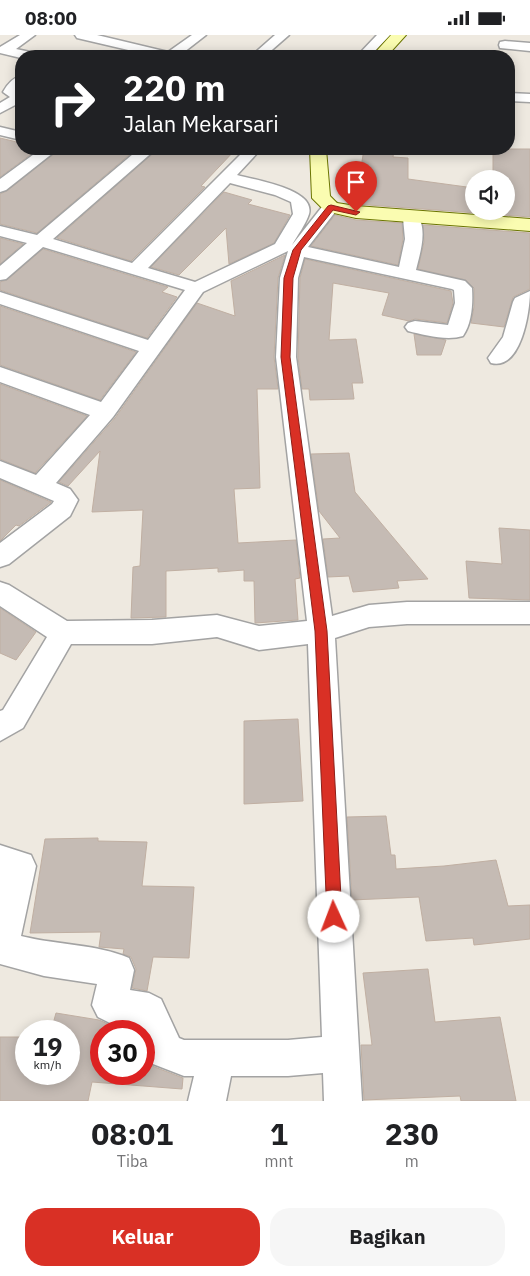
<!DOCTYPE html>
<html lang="id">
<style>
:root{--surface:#fff;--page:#f6f6f6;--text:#202124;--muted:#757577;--accent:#d93025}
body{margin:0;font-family:"IBM Plex Sans",sans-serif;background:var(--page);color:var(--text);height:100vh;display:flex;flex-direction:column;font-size:19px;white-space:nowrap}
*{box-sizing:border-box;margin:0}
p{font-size:16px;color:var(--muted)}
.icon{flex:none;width:28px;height:28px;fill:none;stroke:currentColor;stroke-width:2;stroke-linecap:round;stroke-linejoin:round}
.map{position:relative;height:1066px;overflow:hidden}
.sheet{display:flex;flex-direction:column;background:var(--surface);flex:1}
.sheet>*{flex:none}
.banner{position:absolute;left:15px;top:15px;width:500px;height:105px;border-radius:20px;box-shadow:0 2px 12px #0003;background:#202124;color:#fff;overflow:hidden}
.fabs{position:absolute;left:465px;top:135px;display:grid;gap:10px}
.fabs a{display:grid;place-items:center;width:50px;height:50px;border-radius:50%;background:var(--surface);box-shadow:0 2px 12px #0003;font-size:25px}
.speed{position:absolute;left:15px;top:985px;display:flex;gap:10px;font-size:25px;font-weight:700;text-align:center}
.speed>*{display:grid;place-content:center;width:65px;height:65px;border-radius:50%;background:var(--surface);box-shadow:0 2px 12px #0003;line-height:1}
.speed small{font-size:12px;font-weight:400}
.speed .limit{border:8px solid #d22;background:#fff;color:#111}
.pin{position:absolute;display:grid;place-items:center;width:42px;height:42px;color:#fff;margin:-51px -21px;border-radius:50% 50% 50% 0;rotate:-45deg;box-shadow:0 0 5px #0007}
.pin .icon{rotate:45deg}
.me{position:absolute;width:55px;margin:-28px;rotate:358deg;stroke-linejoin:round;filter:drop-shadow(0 0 4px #0008)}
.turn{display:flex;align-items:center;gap:18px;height:105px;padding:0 25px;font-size:22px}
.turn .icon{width:65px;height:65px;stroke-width:2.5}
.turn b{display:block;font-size:35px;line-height:42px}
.eta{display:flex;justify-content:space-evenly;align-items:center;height:85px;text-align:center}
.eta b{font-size:30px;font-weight:800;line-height:35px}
.primary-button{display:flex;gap:10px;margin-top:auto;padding:10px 25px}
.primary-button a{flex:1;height:58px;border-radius:20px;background:var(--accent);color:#fff;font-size:20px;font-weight:800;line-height:58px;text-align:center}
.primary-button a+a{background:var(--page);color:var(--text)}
.status{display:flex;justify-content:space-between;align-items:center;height:35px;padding:0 25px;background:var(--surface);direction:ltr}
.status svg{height:14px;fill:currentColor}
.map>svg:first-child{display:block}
.building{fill:#c5bbb4;stroke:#c0afa2}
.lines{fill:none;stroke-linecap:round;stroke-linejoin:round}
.street-casing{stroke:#a3a3a3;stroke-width:3}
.secondary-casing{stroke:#6b7501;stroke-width:2}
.street{fill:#fff;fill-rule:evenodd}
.secondary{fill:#fafcb1;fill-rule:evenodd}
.route{fill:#d93025;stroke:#8d1f18}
</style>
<div class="status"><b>08:00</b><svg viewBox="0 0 49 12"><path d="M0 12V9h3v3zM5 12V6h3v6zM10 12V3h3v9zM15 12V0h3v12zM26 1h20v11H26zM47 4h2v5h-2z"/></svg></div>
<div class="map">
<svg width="530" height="1066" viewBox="0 0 530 1066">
<rect width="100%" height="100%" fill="#eee9e0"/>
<!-- building -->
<path class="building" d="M 0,103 L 21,108 L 21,114 L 38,114 L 0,142 Z
M 60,114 L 136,114 L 37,198 L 0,189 L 0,159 L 7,156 Z
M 158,114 L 236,114 L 201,151 L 205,152 L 131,226 L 57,203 Z
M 364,114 L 394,114 L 393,122 L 408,123 L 408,144 L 474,153 L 474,176 L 506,176 L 506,144 L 493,144 L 493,116 L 497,116 L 496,114 L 530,114 L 530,182 L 355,169 Z
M 224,157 L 252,165 L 248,169 L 290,180 L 274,208 L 229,229 L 226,193 L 179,240 L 151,232 Z
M 335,180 L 356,185 L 402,188 L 403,204 L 398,230 L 311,211 Z
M 423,190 L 530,198 L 530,254 L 513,262 L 504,292 L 471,288 L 474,272 L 474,253 L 466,245 L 418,234 L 424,207 Z
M 0,203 L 23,209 L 0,229 Z
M 43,214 L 168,252 L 162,257 L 177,262 L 147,303 L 0,255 L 0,247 L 7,245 Z
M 285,220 L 278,243 L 274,322 L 278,354 L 257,354 L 260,453 L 234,454 L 238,508 L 296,505 L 300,543 L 295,544 L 298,585 L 255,588 L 254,546 L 244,546 L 244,535 L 218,537 L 218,533 L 166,536 L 166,582 L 131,583 L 133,532 L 140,531 L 143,475 L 92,477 L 100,416 L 68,451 L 59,447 L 115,383 L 197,268 L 235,281 L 231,246 Z
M 305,224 L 451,256 L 453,268 L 447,288 L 415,284 L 409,286 L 382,280 L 389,258 L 333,248 L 329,305 L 356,304 L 363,348 L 352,348 L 354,364 L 310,365 L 309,354 L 302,354 L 298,322 L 300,243 Z
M 0,271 L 136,317 L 100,365 L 0,330 Z
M 414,299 L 446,305 L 441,320 L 417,320 Z
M 0,349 L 87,381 L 35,438 L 0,424 Z
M 349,418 L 355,457 L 428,544 L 397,546 L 399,553 L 353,557 L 349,541 L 328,542 L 323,504 L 340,503 L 319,476 L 311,419 Z
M 0,445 L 51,467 L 19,491 L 16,490 L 0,506 Z
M 499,493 L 530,495 L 530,565 L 469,563 L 466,526 L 502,529 Z
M 0,573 L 36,597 L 16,625 L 0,618 Z
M 298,684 L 303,766 L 244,769 L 244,686 Z
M 386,781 L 391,820 L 395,820 L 396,834 L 444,831 L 496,825 L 508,871 L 530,870 L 530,904 L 474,910 L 473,903 L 426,906 L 419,862 L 352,865 L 347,782 Z
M 98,803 L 98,806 L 147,807 L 142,851 L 194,852 L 189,923 L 153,922 L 147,956 L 132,953 L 136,934 L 131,922 L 123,919 L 124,914 L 99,912 L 101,897 L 30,898 L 45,804 Z
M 428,934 L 435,987 L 500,982 L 516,1066 L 461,1066 L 460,1061 L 364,1065 L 361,1010 L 372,1010 L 363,938 Z
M 56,978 L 99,985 L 110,990 L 137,994 L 138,996 L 101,996 L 101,1039 L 144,1039 L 144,1024 L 149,1025 L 152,1031 L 183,1043 L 182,1054 L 92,1047 L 88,1066 L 0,1066 L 0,1002 L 26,1002 L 26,1039 L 69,1039 L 69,996 L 51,996 Z"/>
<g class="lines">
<defs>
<path id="street" d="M 20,0 L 35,0 L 16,14 L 35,18 L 36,21 L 21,21 L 21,23 L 0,18 L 0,12 Z
M 75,0 L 97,0 L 168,17 L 192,0 L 206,0 L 179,21 L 154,21 L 77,3 Z
M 275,0 L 289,0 L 265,21 L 251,21 Z
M 377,0 L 390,0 L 370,21 L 357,21 Z
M 505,6 L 530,8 L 530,16 L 500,13 L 499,10 L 500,7 Z
M 21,41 L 21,52 L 18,55 L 21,56 L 21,67 L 0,78 L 0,68 L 10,62 L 3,57 C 7,50 12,43 21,41 Z
M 509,58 L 530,59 L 530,67 L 509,66 Z
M 0,92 L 21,97 L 21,105 L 0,100 Z
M 41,114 L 58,114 L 6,155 L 0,157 L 0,144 Z
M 139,114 L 156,114 L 53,204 L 132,228 L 246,114 L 261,114 L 237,140 C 254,145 316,154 309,179 C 306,189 297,201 292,210 L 325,168 L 337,168 L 339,172 L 308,212 L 399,232 L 405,204 L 403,183 L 405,179 L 417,179 C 428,195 420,218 416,235 L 465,246 L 472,253 C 473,269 472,288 463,301 C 447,306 424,300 408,296 L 405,292 L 408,288 L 415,286 L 448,290 L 455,268 L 454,255 L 452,254 L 304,222 L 298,243 L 296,322 L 332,581 L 369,570 L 407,567 L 530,567 L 530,589 L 407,589 L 369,592 L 335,603 L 362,1066 L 324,1066 L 323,1038 L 288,1041 L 231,1041 L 226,1066 L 188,1066 L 194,1041 L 184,1041 L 153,1029 L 144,1006 L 144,996 L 140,996 L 138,992 L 110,988 L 98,982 L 92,970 L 97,949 L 44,941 L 0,929 L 0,810 L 31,820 L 36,831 L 21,901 C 56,910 97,909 129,923 L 134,935 L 130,955 L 149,958 L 161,964 L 179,1003 L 184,1005 L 288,1005 L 322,1002 L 308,609 L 259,615 L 217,602 L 152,609 L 71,609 L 23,693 L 0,706 L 0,676 L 3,675 L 47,602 L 0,571 L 0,547 L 9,550 L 67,586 L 152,585 L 217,580 L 259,591 L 307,586 L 276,322 L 280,243 L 288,216 L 203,257 L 113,382 L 56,448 L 70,454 L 78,465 L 70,481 L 9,529 L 0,532 L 0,508 L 52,469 L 54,466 L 0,443 L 0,426 L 36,440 L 90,380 L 0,347 L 0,332 L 101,367 L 139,316 L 0,269 L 0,257 L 148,305 L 185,255 L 43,212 L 6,244 L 0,245 L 0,231 L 27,208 L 0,201 L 0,191 L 37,200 ZM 230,148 L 275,160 L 291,167 L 293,179 L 275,209 L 195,247 L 148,233 Z
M 530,256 C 530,277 521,336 491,328 L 488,323 L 503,302 L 513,267 L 515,263 Z"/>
<path id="secondary" d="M 391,0 L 406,0 L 387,21 L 372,21 Z
M 310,114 L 326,114 L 330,161 L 337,168 L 356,171 L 530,184 L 530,196 L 356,183 L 325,176 L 312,163 Z"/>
</defs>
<!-- street casing -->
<use href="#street" class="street-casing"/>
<!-- secondary casing -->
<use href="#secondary" class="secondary-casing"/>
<!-- street -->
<use href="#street" class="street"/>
<!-- secondary -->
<use href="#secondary" class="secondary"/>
</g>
<!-- route -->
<path class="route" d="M 331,170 L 360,177 L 356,180 L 333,175 L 301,215 L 293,243 L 290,322 L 327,596 L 342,882 L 340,887 L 334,889 L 329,887 L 327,882 L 315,596 L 281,322 L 284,243 L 293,215 L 328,171 Z"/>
</svg>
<div class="fabs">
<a><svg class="icon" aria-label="sound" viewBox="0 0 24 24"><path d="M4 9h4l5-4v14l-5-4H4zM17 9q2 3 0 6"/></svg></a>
</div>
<div class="speed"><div>19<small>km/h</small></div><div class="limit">30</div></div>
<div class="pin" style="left:356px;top:177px;background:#d93025"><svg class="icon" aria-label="arrive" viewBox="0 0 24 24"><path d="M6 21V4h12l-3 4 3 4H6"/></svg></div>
<svg class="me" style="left:334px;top:882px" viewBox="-20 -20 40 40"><circle r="19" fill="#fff"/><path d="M0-13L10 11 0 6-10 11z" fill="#d93025"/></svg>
<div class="banner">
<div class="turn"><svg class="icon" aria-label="right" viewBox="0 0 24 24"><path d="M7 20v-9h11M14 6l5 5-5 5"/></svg><div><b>220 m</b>Jalan Mekarsari</div></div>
</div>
</div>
<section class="sheet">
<div class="eta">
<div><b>08:01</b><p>Tiba</p></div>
<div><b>1</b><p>mnt</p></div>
<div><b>230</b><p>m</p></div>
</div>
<div class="primary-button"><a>Keluar</a><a>Bagikan</a></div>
</section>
